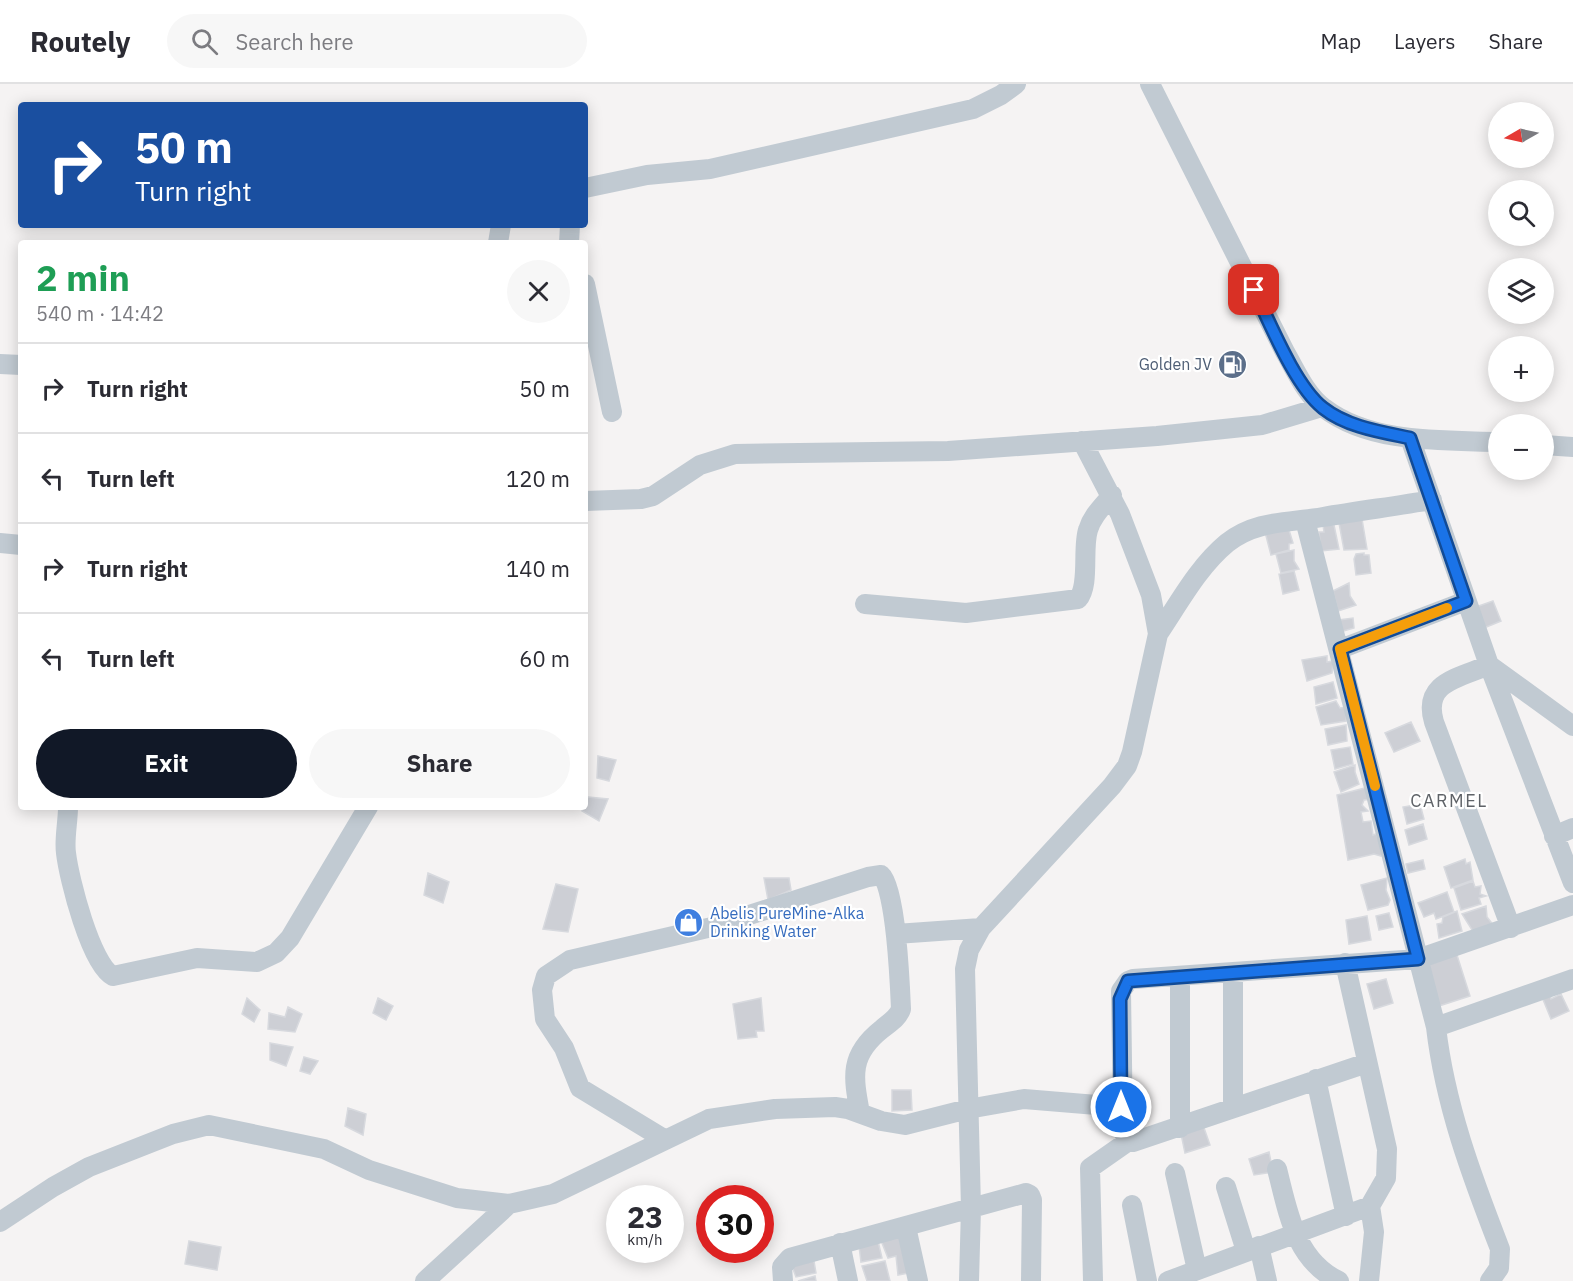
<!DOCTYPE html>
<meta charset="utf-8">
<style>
:root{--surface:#fff;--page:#f7f7f7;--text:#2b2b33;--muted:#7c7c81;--line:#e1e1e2;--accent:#111827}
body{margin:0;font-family:"IBM Plex Sans",sans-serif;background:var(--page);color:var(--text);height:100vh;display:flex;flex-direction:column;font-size:22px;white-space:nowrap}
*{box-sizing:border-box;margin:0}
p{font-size:20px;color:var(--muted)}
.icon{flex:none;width:33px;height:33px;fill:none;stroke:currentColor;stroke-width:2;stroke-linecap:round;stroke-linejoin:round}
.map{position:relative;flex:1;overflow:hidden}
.details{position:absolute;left:18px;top:156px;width:570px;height:570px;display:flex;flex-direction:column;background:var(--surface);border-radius:6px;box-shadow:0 3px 15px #0003}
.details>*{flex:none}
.guide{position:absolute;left:18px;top:18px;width:570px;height:126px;border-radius:6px;box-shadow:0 3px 15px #0003;background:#1a4fa0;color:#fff;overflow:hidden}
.needle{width:39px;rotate:261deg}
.buttons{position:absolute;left:1488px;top:18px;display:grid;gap:12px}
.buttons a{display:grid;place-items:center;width:66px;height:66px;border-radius:50%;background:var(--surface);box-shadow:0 3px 15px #0003;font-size:30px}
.speed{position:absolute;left:606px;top:1101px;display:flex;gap:12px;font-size:30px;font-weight:700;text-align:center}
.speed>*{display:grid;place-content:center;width:78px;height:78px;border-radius:50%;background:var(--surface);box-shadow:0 3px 15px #0003;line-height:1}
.speed small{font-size:15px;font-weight:400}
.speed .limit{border:9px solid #d22;background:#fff;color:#111}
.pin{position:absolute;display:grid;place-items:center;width:51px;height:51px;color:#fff;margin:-26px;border-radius:12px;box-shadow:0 3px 9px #0006}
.me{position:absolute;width:66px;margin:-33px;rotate:0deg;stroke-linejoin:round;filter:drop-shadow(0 0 4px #0008)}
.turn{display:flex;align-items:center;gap:21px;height:126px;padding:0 18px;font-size:27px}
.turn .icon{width:78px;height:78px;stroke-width:2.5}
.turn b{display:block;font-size:42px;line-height:51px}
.round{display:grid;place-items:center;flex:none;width:63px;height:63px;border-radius:32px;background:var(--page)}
.head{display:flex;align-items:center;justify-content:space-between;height:102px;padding:0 18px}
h1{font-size:36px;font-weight:800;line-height:45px;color:#1e9e55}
.primary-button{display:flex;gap:12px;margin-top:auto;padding:12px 18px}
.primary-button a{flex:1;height:69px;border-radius:36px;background:var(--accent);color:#fff;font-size:24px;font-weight:800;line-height:69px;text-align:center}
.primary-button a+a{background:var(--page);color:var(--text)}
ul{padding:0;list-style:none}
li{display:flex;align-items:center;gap:18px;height:90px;padding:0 18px;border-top:2px solid var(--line)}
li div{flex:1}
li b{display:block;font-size:22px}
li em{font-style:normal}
header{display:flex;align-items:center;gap:36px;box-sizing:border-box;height:84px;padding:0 30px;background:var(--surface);border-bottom:2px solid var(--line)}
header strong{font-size:28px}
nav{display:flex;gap:33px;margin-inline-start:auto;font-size:21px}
.search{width:420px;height:54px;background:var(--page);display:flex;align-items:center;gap:15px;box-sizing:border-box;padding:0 21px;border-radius:33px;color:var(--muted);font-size:22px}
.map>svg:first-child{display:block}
.building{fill:#cdcfd5;stroke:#d7d9de;stroke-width:1.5}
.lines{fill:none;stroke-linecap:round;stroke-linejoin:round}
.minor{stroke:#c1cad2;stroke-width:20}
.route-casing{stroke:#114b97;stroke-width:15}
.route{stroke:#1a73e8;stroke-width:10}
.slow{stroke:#f59e0b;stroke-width:10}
.labels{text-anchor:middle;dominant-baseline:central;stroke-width:4.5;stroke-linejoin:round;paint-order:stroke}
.service-label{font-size:16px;fill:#4e5e75;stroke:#fff;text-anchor:end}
.shop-label{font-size:16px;fill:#366cbe;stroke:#fff;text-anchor:start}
.neighbourhood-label{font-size:18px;letter-spacing:1.5px;fill:#5f6368;stroke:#fff}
</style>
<header>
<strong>Routely</strong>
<div class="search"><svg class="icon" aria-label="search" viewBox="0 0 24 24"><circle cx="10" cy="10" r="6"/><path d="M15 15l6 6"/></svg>Search here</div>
<nav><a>Map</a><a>Layers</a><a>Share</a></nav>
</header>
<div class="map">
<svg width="1573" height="1197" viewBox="0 0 1573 1197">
<rect width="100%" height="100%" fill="#f5f3f3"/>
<!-- building -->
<path class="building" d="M 1362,435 L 1367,465 L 1344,466 L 1339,439 Z
M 1323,441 L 1334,441 L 1339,465 L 1321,467 L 1319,448 L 1324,448 Z
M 1289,446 L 1293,459 L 1289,460 L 1289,466 L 1271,471 L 1265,448 Z
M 1294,466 L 1294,477 L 1299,485 L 1281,489 L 1276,470 Z
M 1364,469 L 1364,471 L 1369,471 L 1371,489 L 1356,491 L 1354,475 L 1356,470 Z
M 1294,487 L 1299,506 L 1283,510 L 1279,490 Z
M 1349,499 L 1350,512 L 1356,521 L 1338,527 L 1333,507 Z
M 1493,517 L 1501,537 L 1484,544 L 1476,523 Z
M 1353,534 L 1354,544 L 1340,548 L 1339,536 Z
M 1327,572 L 1327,578 L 1333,577 L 1332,589 L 1307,597 L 1302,576 Z
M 1333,598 L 1337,614 L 1316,620 L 1314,603 Z
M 1336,617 L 1340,624 L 1347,623 L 1346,637 L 1321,641 L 1316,623 Z
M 1411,638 L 1420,657 L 1394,668 L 1385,649 Z
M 1346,641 L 1347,657 L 1328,661 L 1325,645 Z
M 1350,663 L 1353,680 L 1335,685 L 1331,666 Z
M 598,672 L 616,676 L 609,697 L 597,694 Z
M 1355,681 L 1355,688 L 1359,700 L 1341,708 L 1334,688 Z
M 1369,703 L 1371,715 L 1364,716 L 1362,721 L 1368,727 L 1361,728 L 1363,738 L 1371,737 L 1373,751 L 1376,750 L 1383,766 L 1381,772 L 1374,770 L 1348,776 L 1337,711 Z
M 588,713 L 608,715 L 599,737 L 582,727 Z
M 1420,720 L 1424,735 L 1407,740 L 1403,723 Z
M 1423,740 L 1427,755 L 1409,761 L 1405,746 Z
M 1465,775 L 1466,780 L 1470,778 L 1473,796 L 1451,804 L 1444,783 Z
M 1423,776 L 1425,785 L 1408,789 L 1406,780 Z
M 428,789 L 449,798 L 443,819 L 424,811 Z
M 764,794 L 789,794 L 791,806 L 768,816 Z
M 1387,794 L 1386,806 L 1390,816 L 1388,821 L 1368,826 L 1361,801 Z
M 1473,797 L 1475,803 L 1481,802 L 1480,810 L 1486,812 L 1479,814 L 1481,820 L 1461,826 L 1454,804 Z
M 556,800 L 578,805 L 568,848 L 543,845 Z
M 1447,808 L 1454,828 L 1436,835 L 1434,829 L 1424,833 L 1418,819 Z
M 1486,822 L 1487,833 L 1494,842 L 1474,849 L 1462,830 Z
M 1457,827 L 1462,847 L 1439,854 L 1437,840 L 1442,839 L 1443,833 Z
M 1389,829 L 1393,843 L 1379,846 L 1376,832 Z
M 1367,832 L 1371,856 L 1349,860 L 1346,836 Z
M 1456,868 L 1470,912 L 1439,922 L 1425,878 Z
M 1386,895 L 1393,919 L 1374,925 L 1367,900 Z
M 1549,908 L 1551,915 L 1561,910 L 1569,927 L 1551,935 L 1542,913 Z
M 247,914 L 260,926 L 254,938 L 242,930 Z
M 378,914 L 393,922 L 386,936 L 373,929 Z
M 761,914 L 764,947 L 756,947 L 757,953 L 738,955 L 733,920 Z
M 288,923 L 302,930 L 295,948 L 268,945 L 269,929 L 285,933 Z
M 270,959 L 293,963 L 286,982 L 270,976 Z
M 304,973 L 318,977 L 310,990 L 300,987 Z
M 892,1006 L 911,1006 L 912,1026 L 892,1027 Z
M 348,1024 L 366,1030 L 363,1051 L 345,1042 Z
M 1203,1041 L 1210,1061 L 1185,1069 L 1181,1050 Z
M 1269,1068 L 1273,1088 L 1254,1091 L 1249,1075 Z
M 903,1149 L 914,1188 L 898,1191 L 896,1172 L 888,1174 L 880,1154 Z
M 189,1157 L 221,1163 L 217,1186 L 185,1180 Z
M 878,1157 L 882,1174 L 861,1178 L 859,1162 Z
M 814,1177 L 816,1189 L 796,1193 L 791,1180 Z
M 885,1177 L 890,1197 L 867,1197 L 862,1182 Z
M 815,1192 L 816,1197 L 798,1197 Z"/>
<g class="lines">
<!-- minor -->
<path class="minor" d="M 1150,0 L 1285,268 C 1296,287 1306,311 1324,324 C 1371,360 1442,356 1498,358
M 585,104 L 647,91 L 710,85 L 973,25 L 1001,11 L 1016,0
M 498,159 L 501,141
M 569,159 L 570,141
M 585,200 L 612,328
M 0,280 L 21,281
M 1410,354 L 1489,581 L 1573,799
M 1544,361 L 1573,363
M 585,417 L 641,415 L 653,412 L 700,381 L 735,370 L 948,367 L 1157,352 L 1262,341 L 1322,323
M 1305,436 L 1436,943 C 1445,1021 1472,1093 1500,1165 L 1499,1184 L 1490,1197
M 0,459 L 21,461
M 865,520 L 966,529 L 1078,515 C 1090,502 1082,464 1088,446 C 1092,432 1103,422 1112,411
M 1158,550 C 1179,519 1198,483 1227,459 C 1256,436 1289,439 1323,433 C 1359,427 1396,422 1432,416
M 1340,565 L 1466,517
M 68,723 C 68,738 64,755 66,769 C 69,795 91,881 113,892 L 197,874 L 257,878 L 276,869 L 290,854 L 368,723
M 1554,752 L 1573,744
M 1511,844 L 1434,638 C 1422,598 1459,594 1489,581 L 1573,642
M 896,850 L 981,844
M 1436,943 L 1573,895
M 1367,979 L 1133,1058 L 1123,1048 L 1121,907 L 1128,897 L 1133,895 L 1418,875 L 1573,821
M 1316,995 L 1346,1132
M 1233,1024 L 1233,888
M 1180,1044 L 1180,892
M 664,1055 L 580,1004 L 564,964 L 545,935 L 542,906 L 546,892 L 570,876 L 712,843 L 868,793 L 881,791 C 896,804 900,902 901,925 C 898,934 889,939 882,945 C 849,971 853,992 860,1029
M 1277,1085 C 1288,1128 1295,1176 1339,1197
M 1175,1089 L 1197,1186
M 1226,1103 L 1246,1167
M 1132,1121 L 1147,1197
M 0,1138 L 53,1103 L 89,1083 L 173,1050 L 209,1041 L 324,1065 L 369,1086 L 457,1114 L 509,1120
M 906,1143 L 918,1197
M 840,1159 L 848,1197
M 1259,1162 L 1267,1197
M 425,1197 L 509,1120 L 553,1110 L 709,1035 L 775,1025 L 835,1023 L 848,1025 L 881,1037 L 905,1041 L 968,1025 L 1024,1015 L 1121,1023
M 783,1197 L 782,1183 L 790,1174 L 1026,1109 L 1030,1111 L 1032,1116 L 1031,1197
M 969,1197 L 971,1124 L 965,885 L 969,866 L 981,844 L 1112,702 L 1127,682 L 1132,668 L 1158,550 L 1151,511 L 1120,430 L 1082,357
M 1093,1197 L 1090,1084 L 1130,1056
M 1168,1197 L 1370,1122 L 1386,1094 L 1387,1065 L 1345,879
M 1369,1197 L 1374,1148 L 1370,1122"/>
</g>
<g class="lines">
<defs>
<path id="route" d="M 1121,1023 L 1120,915 L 1128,897 L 1418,875 L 1340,565 L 1466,517 L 1410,354 C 1381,348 1347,343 1323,324 C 1295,302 1270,239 1254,206"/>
</defs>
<!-- route casing -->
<use href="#route" class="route-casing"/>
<!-- route -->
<use href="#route" class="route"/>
<!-- slow -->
<path class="slow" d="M 1375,702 L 1340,565 L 1447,524"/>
</g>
<!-- icons -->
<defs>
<symbol id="fuel-disc" viewBox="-11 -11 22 22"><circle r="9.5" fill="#5c6f8a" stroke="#fff"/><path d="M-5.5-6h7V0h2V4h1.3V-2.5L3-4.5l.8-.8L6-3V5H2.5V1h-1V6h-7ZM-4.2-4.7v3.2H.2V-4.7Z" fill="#fff"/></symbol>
<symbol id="shop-disc" viewBox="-11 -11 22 22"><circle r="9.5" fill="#3f7fe0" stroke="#fff"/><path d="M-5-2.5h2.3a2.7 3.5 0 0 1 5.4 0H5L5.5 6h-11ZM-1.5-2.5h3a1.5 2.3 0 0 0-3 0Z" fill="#fff"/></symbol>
</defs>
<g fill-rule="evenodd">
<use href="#fuel-disc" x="1216" y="264" width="33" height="33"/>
<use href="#shop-disc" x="672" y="822" width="33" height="33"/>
</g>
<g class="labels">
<!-- service labels -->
<g class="service-label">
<text x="1212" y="280">Golden JV</text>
</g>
<!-- shop labels -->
<g class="shop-label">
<text x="710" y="829">Abelis PureMine-Alka<tspan x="710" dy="18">Drinking Water</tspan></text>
</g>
<!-- neighbourhood labels -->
<g class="neighbourhood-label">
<text x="1449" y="716">CARMEL</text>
</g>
</g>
</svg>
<div class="buttons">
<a><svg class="needle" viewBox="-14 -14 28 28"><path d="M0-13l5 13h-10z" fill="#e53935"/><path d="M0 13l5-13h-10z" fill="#7c7c81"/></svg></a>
<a><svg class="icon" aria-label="search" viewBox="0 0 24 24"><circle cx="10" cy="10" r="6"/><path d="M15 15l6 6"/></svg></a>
<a><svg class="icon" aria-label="layers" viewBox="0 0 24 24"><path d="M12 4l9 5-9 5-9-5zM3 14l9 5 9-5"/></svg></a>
<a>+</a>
<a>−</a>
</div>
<div class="speed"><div>23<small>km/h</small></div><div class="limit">30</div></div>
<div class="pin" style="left:1254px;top:206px;background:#d93025"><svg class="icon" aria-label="arrive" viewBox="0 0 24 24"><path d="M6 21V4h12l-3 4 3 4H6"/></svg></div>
<svg class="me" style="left:1121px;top:1023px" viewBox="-20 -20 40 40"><circle r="17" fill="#1a73e8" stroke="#fff" stroke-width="3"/><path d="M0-11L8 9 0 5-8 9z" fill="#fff"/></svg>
<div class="guide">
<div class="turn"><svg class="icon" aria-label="right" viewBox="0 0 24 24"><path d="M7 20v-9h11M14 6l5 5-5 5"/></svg><div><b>50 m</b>Turn right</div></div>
</div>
<section class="details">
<div class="head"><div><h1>2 min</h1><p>540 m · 14:42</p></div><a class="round"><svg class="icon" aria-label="close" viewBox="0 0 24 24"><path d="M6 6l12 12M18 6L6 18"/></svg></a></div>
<ul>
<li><svg class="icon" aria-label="right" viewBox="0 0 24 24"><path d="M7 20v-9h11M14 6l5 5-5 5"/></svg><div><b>Turn right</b></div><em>50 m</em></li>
<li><svg class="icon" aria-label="left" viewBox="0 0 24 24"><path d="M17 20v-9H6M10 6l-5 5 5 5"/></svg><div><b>Turn left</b></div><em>120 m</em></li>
<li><svg class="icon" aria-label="right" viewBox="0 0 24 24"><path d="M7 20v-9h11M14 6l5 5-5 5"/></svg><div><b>Turn right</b></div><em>140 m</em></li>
<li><svg class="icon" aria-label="left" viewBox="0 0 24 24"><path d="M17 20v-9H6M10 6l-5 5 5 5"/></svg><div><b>Turn left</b></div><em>60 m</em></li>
</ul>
<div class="primary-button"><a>Exit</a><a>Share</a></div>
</section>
</div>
